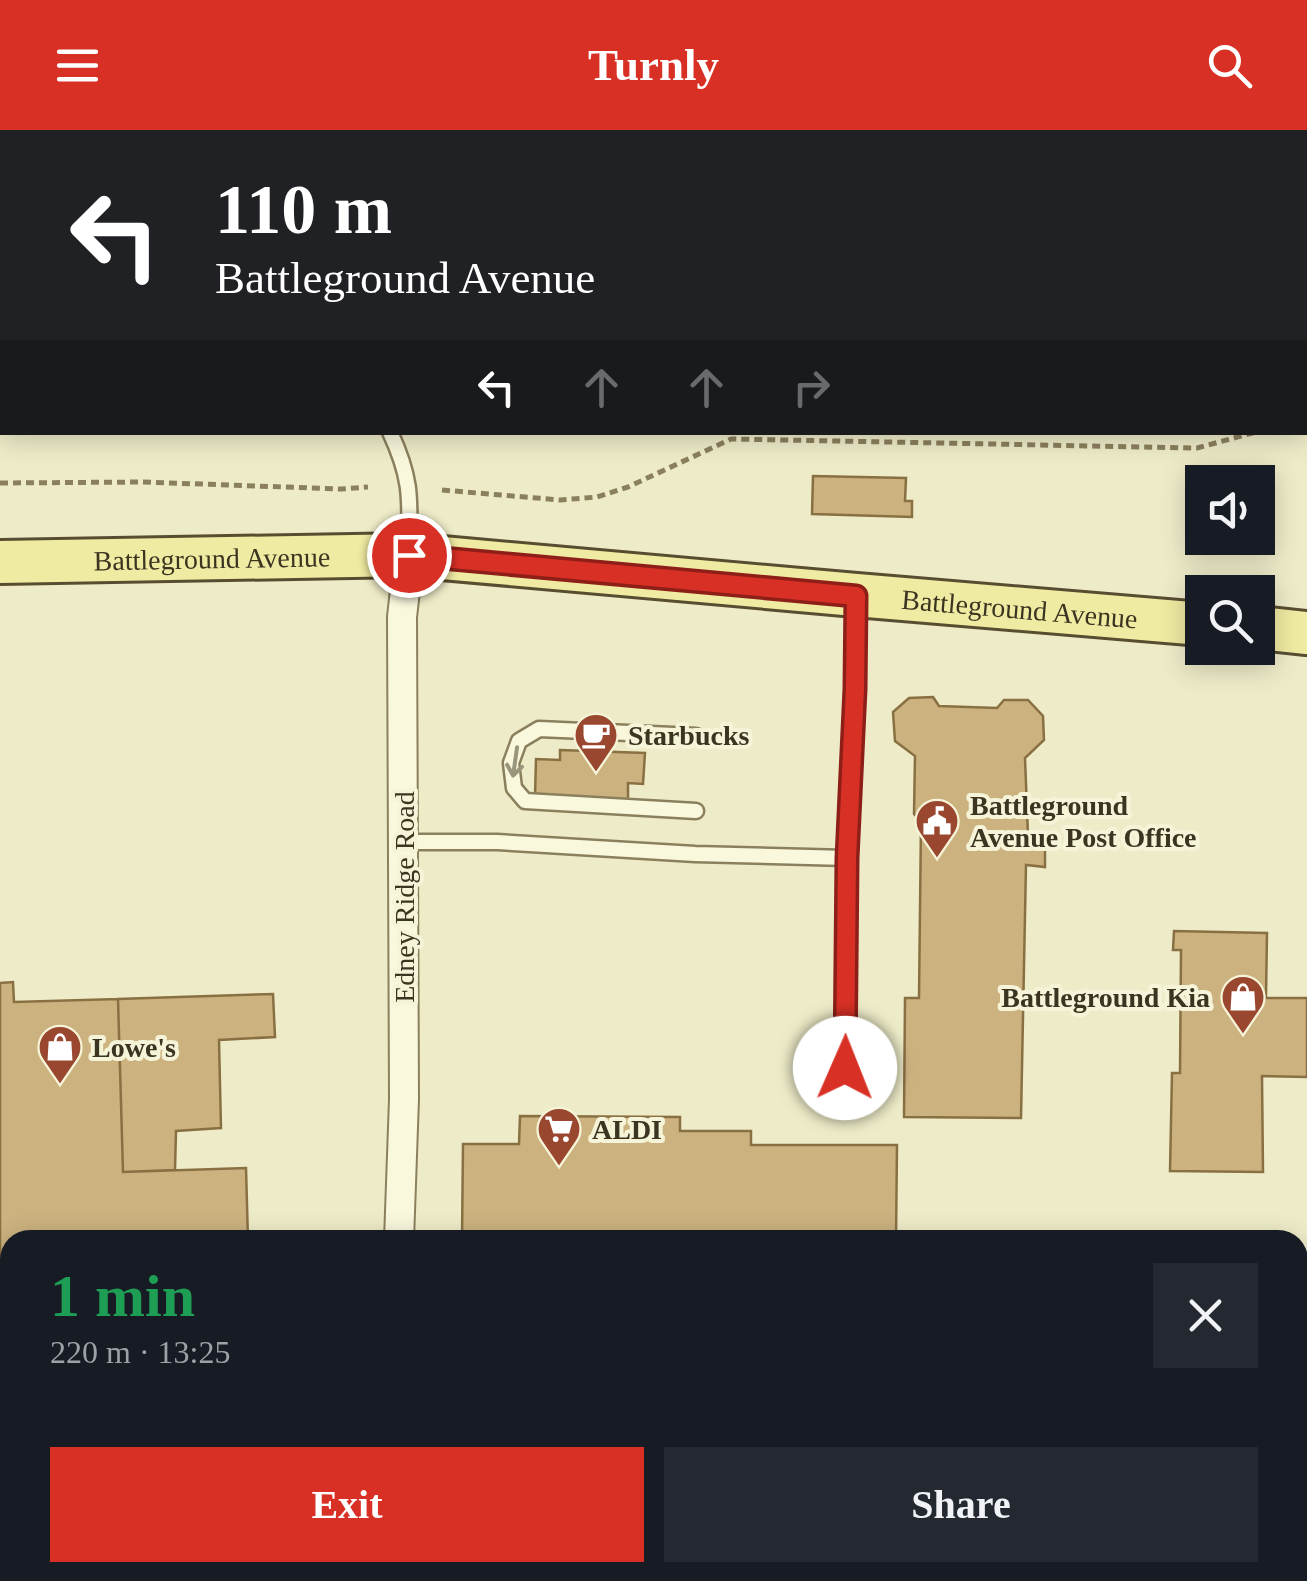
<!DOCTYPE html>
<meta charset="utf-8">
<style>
:root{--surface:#171b24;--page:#242831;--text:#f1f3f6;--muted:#9ea1a6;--accent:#d93025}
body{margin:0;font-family:Georgia,serif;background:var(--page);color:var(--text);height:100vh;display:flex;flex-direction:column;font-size:38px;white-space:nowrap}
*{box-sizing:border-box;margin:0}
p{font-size:32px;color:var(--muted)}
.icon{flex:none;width:55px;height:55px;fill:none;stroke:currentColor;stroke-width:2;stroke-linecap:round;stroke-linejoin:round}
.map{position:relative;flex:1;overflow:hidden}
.details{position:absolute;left:0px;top:1100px;width:1308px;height:352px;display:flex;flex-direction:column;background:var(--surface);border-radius:30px 30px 0 0;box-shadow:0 5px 25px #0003}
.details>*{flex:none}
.top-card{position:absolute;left:0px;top:0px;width:1308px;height:305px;box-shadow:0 5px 25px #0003;background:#202124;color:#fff;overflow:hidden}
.buttons{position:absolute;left:1185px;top:335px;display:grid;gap:20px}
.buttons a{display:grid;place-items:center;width:90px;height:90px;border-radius:0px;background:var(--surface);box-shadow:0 5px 25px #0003;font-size:50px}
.pin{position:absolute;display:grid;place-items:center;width:85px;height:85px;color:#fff;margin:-42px;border:5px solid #fff;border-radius:50%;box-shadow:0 2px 10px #0007}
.me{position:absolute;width:110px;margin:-55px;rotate:1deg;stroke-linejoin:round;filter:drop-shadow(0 0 8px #0008)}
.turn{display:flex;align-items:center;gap:35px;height:210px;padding:0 50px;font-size:45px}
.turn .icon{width:130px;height:130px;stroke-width:2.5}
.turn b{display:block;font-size:70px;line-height:85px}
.lanes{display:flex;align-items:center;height:95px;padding:0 50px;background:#0003;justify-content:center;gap:50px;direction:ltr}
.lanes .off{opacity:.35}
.round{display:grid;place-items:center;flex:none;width:105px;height:105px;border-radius:0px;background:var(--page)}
.overview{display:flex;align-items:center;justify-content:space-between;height:170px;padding:0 50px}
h1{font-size:60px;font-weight:600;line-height:75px;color:#1e9e55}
.cta{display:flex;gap:20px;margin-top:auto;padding:20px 50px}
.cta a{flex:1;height:115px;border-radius:0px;background:var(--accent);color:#fff;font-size:40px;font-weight:600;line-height:115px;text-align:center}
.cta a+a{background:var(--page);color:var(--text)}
header{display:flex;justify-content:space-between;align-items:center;height:130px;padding:0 50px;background:var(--accent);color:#fff;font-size:45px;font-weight:600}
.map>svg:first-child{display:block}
.building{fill:#ccb27f;stroke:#897043;stroke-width:2.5}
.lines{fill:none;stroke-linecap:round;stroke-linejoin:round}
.lane-casing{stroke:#8b805d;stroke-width:19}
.street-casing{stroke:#8b805d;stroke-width:32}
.secondary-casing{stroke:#6d6140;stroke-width:42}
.primary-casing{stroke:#594d31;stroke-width:48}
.path{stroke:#8b805d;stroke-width:5;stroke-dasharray:8 5;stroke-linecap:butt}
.lane{stroke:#f9f7dc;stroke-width:14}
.street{stroke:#f9f7dc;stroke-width:28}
.secondary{stroke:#f9f7dc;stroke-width:38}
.primary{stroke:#f0eba2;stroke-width:42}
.oneway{stroke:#9a967e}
.route-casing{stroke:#8d1f18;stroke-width:25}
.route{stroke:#d93025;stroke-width:18}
.labels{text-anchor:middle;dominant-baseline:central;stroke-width:8;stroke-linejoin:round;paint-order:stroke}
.street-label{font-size:28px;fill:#3b3421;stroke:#f6f4d8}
.poi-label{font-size:28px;font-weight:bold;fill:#3b3421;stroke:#f6f4d8;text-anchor:start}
</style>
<header><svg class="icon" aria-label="menu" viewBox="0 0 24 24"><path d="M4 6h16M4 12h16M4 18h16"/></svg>Turnly<svg class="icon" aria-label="search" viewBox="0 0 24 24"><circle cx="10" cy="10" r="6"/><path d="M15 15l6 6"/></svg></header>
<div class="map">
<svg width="1307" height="1451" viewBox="0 0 1307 1451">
<rect width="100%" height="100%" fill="#eeecc8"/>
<!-- building -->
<path class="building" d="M 813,346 L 906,348 L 905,371 L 912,371 L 912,387 L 812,384 Z
M 1198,352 L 1204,352 L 1202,408 L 1255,408 L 1254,415 L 1192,409 Z
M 933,567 L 939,576 L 997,578 L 1004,570 L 1028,570 L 1043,586 L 1044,610 L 1025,628 L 1028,705 L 1045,706 L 1045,737 L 1026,735 L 1021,988 L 904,987 L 905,868 L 919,868 L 921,691 L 914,684 L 915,626 L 895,611 L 893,582 L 909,568 Z
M 560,620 L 645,623 L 643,654 L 628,653 L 628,670 L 535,666 L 536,629 L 560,630 Z
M 1174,801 L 1267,803 L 1266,868 L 1307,868 L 1307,947 L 1262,946 L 1263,1042 L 1170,1041 L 1172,943 L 1180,943 L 1181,820 L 1173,820 Z
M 13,852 L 14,872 L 118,869 L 123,1042 L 246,1038 L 248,1110 L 10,1110 L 10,1205 L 0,1205 L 0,853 Z
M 273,864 L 275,907 L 219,910 L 221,998 L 176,1001 L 175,1040 L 123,1042 L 118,869 Z
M 520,986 L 680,987 L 680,1001 L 751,1001 L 751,1015 L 897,1015 L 896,1110 L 462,1110 L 463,1014 L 519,1014 Z
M 1298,1380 L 1307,1380 L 1307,1420 L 1298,1421 Z
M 18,1442 L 81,1442 L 81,1451 L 18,1451 Z
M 150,1442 L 183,1442 L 182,1451 L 118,1451 L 119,1443 L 150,1446 Z
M 262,1442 L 294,1447 L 293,1451 L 261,1451 Z
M 713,1442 L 714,1451 L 672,1451 L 672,1443 Z
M 795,1442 L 797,1451 L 757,1451 L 756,1448 Z
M 833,1442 L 892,1442 L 893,1451 L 834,1451 Z
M 921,1442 L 965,1442 L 967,1451 L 923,1451 Z"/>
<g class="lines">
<defs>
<path id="lane" d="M 2,0 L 4,2
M 390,302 C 412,349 410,369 409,419
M 696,681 L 525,671 L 514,658 L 511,633 L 519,611 L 539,599 L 696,606
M 403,712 L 497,712 L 695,724 L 847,728 L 855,559 L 856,471
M 845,973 L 847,728"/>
<path id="street" d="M 136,0 L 144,2
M 1305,43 L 1307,43
M 399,1110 L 404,969 L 402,487 L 409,425
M 361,1451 L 363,1442"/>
<path id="secondary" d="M 62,2 L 65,0
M 0,62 L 2,60"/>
<g id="primary">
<path id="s1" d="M 0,432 L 409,425 L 856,465 L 1202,494"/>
<path d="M 1258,498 L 1307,503"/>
</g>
</defs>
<!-- lane casing -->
<use href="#lane" class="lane-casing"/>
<!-- street casing -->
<use href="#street" class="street-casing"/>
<!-- secondary casing -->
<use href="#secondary" class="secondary-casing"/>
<!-- primary casing -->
<use href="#primary" class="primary-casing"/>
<!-- path -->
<path class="path" d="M 1305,292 L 1307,292
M 0,353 L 143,352 L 341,359 L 368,357
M 442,360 L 560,370 L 597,367 L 628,357 L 731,309 L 1197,318 L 1256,302"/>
<!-- lane -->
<use href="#lane" class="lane"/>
<!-- street -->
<use href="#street" class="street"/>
<!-- secondary -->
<use href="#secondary" class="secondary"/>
<!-- primary -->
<use href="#primary" class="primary"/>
</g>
<!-- one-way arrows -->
<defs><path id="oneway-shaft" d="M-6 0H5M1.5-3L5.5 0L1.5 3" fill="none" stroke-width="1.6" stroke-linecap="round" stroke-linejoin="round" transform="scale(2.5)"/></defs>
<use class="oneway" href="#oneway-shaft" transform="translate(515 632) rotate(98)"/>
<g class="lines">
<defs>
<path id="route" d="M 409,425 L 856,466 L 855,559 L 847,728 L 845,938"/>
</defs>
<!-- route casing -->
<use href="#route" class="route-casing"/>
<!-- route -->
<use href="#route" class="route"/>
</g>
<!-- icons -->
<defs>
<symbol id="cafe-pin" viewBox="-11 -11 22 30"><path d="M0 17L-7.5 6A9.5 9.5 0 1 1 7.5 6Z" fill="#99472e" stroke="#f6f4d8"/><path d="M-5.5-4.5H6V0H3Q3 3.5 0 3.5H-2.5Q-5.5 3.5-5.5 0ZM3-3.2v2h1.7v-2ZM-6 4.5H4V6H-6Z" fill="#fff"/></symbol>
<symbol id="civic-pin" viewBox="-11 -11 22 30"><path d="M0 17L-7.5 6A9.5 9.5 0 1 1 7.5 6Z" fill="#99472e" stroke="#f6f4d8"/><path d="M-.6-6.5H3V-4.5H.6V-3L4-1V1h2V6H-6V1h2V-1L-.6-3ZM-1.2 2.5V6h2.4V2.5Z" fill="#fff"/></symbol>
<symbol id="shop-pin" viewBox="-11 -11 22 30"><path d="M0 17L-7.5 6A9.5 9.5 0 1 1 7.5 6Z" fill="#99472e" stroke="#f6f4d8"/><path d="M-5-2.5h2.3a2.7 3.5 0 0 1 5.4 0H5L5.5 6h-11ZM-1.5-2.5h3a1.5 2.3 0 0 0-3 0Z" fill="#fff"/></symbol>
<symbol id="supermarket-pin" viewBox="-11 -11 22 30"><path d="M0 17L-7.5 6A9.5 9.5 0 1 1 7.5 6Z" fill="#99472e" stroke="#f6f4d8"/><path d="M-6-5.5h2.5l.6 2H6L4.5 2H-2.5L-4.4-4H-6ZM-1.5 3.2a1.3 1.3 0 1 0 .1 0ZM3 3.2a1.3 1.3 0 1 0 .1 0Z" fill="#fff"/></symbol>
</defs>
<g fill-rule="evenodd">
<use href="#cafe-pin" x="571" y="580" width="50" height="68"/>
<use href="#civic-pin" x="912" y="666" width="50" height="68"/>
<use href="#shop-pin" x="1218" y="842" width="50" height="68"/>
<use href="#shop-pin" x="35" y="892" width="50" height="68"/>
<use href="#supermarket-pin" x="534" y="974" width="50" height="68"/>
</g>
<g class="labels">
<!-- street labels -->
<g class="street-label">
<text stroke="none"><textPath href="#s1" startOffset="212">Battleground Avenue</textPath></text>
<text stroke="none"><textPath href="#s1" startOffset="1022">Battleground Avenue</textPath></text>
<text transform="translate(404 767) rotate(-90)">Edney Ridge Road</text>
</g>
<!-- poi labels -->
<g class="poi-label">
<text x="628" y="605">Starbucks</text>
<text x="970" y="675">Battleground<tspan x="970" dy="32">Avenue Post Office</tspan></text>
<text x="1210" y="867" text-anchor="end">Battleground Kia</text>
<text x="92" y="917">Lowe's</text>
<text x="592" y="999">ALDI</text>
</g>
</g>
</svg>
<div class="buttons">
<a><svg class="icon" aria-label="sound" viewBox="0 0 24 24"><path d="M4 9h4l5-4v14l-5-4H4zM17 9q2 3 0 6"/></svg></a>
<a><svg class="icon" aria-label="search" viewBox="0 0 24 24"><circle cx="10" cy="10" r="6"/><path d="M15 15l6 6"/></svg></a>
</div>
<div class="pin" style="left:409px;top:425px;background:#d93025"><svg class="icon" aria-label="arrive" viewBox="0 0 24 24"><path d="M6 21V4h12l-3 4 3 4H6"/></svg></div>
<svg class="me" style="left:845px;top:938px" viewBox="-20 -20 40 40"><circle r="19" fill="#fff"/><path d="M0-13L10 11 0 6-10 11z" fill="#d93025"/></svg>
<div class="top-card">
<div class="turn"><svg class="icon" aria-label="left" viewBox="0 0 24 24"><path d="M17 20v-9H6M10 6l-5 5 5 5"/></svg><div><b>110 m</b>Battleground Avenue</div></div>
<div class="lanes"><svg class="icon" aria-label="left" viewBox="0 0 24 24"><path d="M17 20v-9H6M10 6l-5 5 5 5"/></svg><svg class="icon off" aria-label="ahead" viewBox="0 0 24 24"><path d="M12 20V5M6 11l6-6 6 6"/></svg><svg class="icon off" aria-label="ahead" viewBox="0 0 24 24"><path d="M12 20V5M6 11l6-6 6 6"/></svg><svg class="icon off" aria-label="right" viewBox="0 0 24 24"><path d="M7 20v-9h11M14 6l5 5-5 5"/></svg></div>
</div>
<section class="details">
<div class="overview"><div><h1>1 min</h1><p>220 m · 13:25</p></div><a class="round"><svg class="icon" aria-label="close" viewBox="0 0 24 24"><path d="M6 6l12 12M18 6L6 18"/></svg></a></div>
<div class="cta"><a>Exit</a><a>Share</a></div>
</section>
</div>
